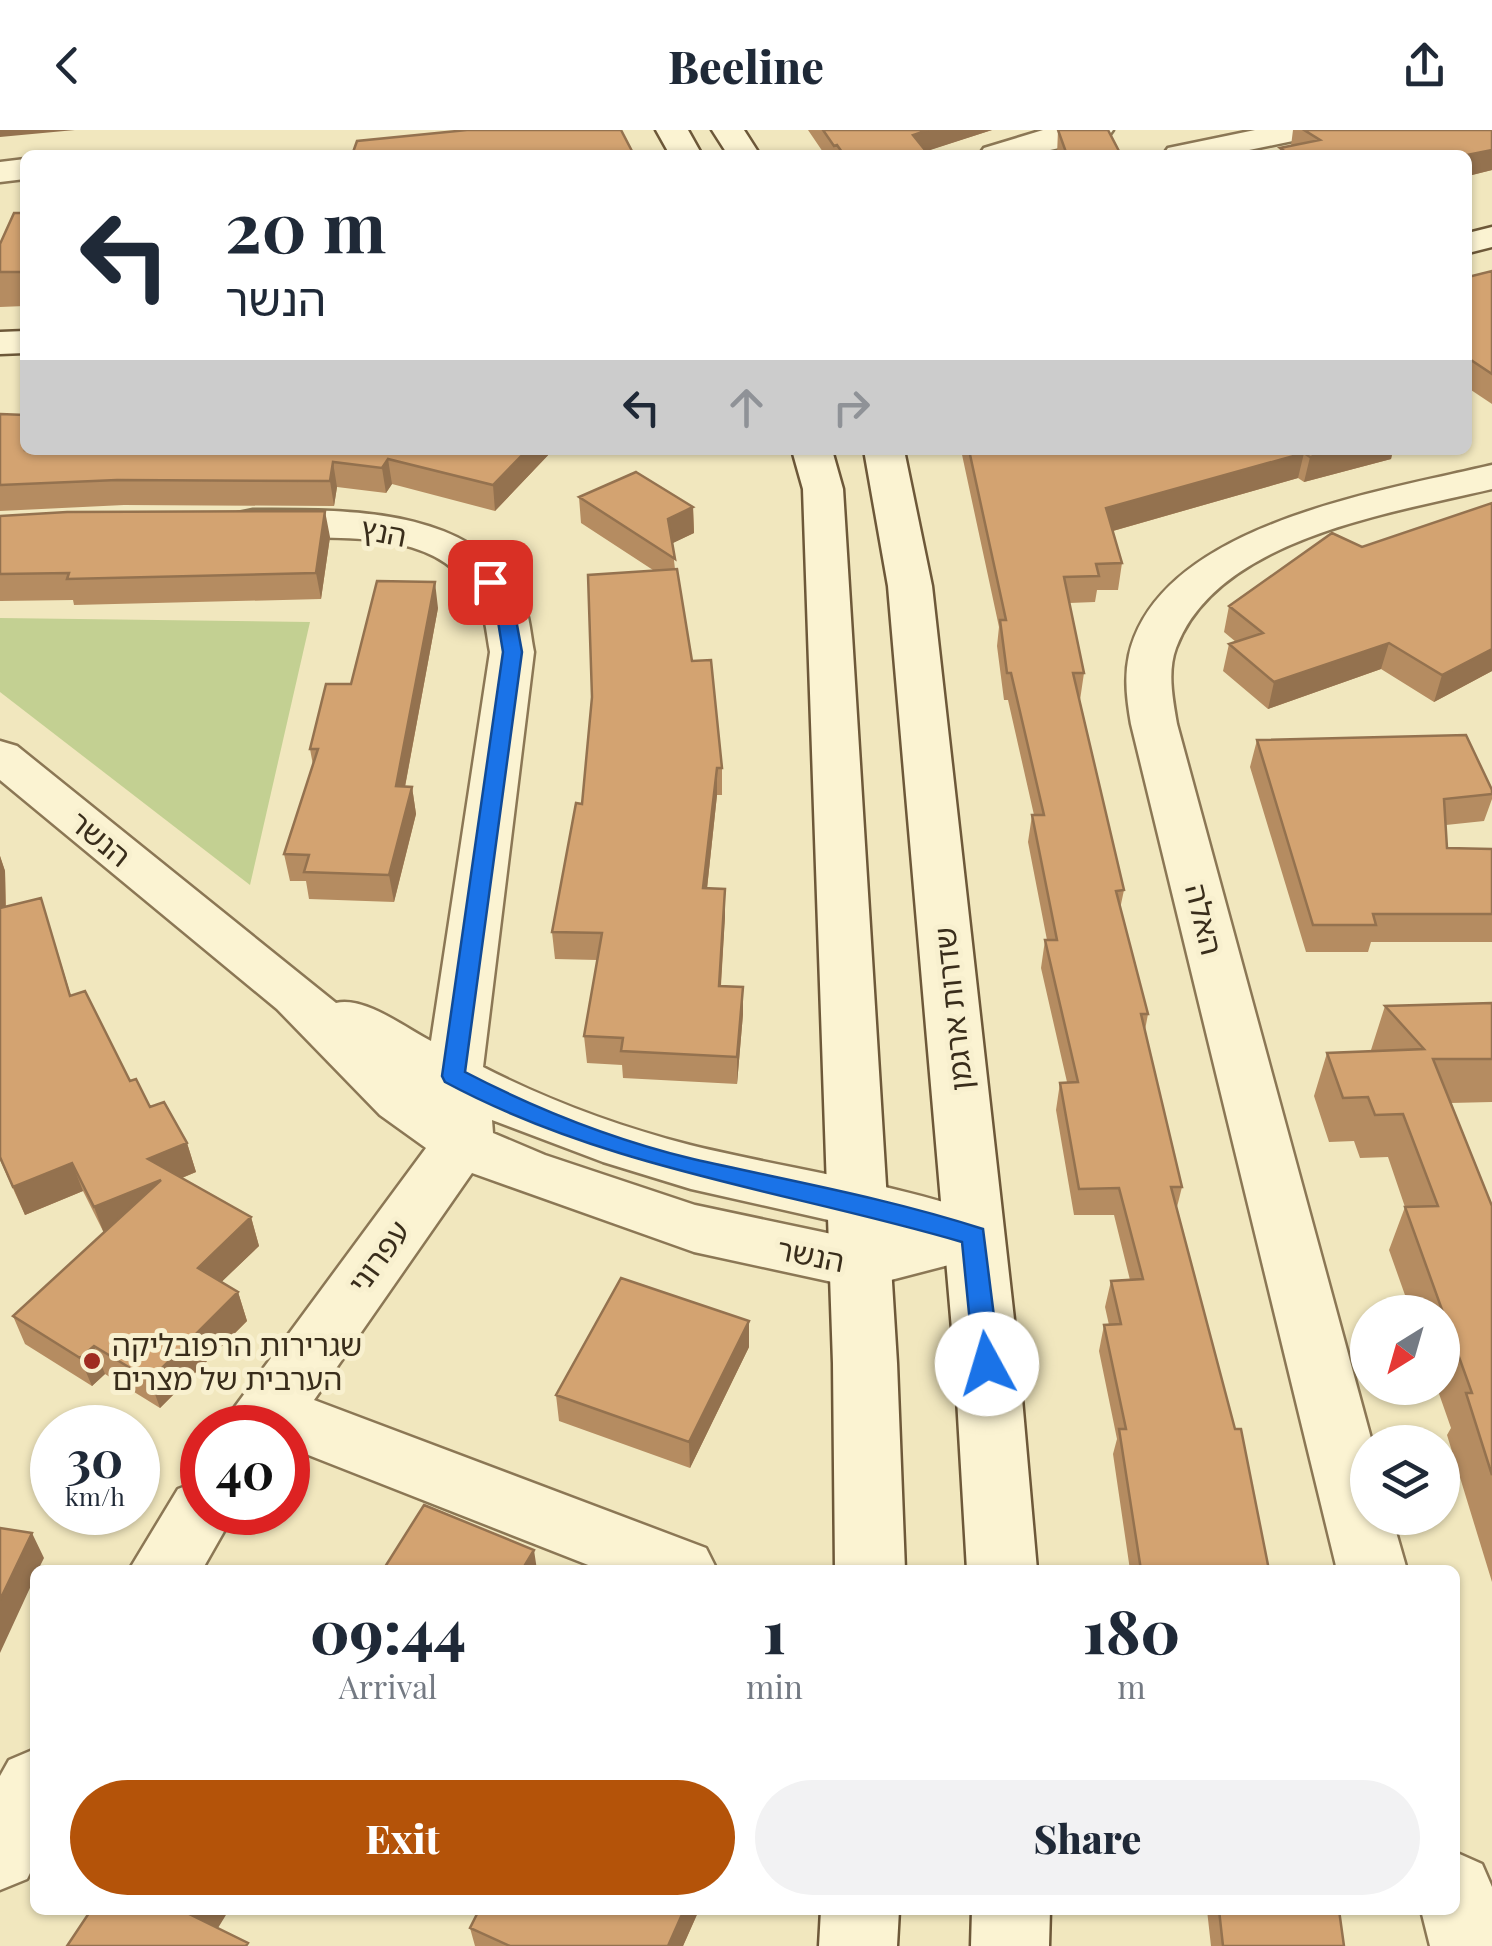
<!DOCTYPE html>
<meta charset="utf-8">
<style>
:root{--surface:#fff;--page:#f2f2f3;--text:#1f2937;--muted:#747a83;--accent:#b45309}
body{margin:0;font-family:"Playfair Display","Noto Sans Hebrew",serif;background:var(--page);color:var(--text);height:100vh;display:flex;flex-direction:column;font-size:38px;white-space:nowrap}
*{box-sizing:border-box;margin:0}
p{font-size:32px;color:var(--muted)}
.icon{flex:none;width:55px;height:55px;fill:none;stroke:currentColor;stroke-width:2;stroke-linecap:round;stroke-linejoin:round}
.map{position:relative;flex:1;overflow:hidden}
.details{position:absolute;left:30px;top:1435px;width:1430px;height:350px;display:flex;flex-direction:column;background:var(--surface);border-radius:15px;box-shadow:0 2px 8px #0004}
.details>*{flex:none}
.hud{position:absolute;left:20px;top:20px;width:1452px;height:305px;border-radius:15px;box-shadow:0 2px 8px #0004;background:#fff;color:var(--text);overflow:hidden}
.needle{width:65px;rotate:217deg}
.fabs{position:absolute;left:1350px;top:1165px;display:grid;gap:20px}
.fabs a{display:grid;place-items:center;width:110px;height:110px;border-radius:50%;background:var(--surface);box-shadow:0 2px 8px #0004;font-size:50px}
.speed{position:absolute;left:30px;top:1275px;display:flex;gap:20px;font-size:50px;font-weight:700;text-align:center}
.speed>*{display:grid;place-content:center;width:130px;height:130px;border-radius:50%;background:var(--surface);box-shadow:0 2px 8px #0004;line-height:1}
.speed small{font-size:25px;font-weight:400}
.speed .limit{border:15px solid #d22;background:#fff;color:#111}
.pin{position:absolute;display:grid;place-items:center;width:85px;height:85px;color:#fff;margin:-42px;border-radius:20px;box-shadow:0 5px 15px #0006}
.me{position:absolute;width:110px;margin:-55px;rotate:354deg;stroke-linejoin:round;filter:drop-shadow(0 0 8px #0008)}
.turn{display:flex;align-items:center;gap:35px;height:210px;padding:0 40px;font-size:45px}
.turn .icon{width:130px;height:130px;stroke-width:2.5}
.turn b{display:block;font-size:70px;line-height:85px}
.lanes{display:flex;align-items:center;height:95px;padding:0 40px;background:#0003;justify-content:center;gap:50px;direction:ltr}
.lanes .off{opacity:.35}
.eta{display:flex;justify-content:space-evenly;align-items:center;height:170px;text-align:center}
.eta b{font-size:60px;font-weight:800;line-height:70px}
.button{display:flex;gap:20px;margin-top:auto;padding:20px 40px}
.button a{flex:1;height:115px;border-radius:60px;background:var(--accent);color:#fff;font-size:40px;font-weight:800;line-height:115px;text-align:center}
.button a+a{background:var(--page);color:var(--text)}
header{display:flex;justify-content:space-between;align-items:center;height:130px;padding:0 40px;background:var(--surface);font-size:45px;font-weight:800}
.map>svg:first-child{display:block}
.green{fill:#c3d092}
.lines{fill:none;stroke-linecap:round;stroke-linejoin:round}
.street-casing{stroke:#8b7755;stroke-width:5}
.secondary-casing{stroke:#6d5839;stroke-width:5}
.street{fill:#fbf3d2;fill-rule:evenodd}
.secondary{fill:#fbf3d2;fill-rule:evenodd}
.wall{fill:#b58c61}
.shaded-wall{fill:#94724f}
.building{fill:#d3a371;stroke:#94724f;stroke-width:2.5}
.route{fill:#1a73e8;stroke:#114b97;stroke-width:2.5}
.poi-dot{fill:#9f2c21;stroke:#f8f0cf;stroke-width:4}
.labels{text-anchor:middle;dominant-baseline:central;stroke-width:10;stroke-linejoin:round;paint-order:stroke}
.street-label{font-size:30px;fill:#392d1b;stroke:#f8f0cf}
.poi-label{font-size:30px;fill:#392d1b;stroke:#f8f0cf;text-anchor:start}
</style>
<header><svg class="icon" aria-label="back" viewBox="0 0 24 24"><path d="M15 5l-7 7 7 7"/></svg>Beeline<svg class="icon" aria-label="share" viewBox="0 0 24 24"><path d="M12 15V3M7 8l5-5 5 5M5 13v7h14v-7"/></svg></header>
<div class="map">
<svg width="1492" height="1816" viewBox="0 0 1492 1816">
<rect width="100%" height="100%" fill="#f1e7be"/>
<!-- green -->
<path class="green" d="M 0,488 L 310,492 L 250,755 L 0,562 Z"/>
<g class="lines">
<defs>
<path id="street" d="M 1043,0 L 1113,0 L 1108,7 L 1028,25 L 979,25 L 984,18 Z
M 1255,0 L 1317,0 L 1312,7 L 1225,25 L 1163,25 L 1168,18 Z
M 25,29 L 25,49 L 0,52 L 0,32 Z
M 1492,335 L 1492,359 C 1392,383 1217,408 1176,518 C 1167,542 1173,570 1177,594 L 1372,1312 L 1368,1312 L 1368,1388 L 1392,1388 L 1407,1440 L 1337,1440 L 1131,594 C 1127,571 1124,548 1129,525 C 1159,394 1383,361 1492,335 Z
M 253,380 C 345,380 482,375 525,477 C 530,490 531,508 534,522 L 483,937 C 547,970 620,997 690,1015 C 792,1040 897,1053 995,1089 L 1004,1106 L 995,1123 L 860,1158 L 694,1122 L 472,1043 L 314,1270 L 706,1418 L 717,1440 L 601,1440 L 288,1317 L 288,1298 L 225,1298 L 234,1278 L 426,1018 L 380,985 L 277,879 L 0,650 L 0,611 L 17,616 L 336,873 C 364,866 406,898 431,911 L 490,522 C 487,507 486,489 480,476 C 440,382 314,419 238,401 L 232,392 L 238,383 ZM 492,990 L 603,1032 L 691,1059 L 886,1103 L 860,1110 L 695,1075 L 545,1025 L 493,1003 Z
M 202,1350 L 202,1382 L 235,1382 L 202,1440 L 129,1440 L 178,1359 Z
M 35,1619 L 35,1733 L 27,1749 L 0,1760 L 0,1646 L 9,1630 Z
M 1455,1722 L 1482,1734 L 1492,1757 L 1492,1816 L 1430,1816 L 1421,1780 L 1455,1780 Z"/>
<path id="secondary" d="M 656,0 L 688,0 L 702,25 L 670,25 Z
M 712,0 L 744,0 L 760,25 L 728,25 Z
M 1492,97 L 1492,117 L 1468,123 L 1468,103 Z
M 25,201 L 25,223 L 0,224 L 0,202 Z
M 792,320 L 832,320 L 843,359 L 897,1233 L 905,1440 L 835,1440 L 833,1233 L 803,359 Z
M 864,320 L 904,320 L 932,456 L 1019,1234 L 1037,1440 L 967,1440 L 955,1234 L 888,456 Z
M 821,1780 L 899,1780 L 897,1816 L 819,1816 Z
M 972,1780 L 1050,1780 L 1049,1816 L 971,1816 Z"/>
</defs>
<!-- street casing -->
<use href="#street" class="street-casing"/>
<!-- secondary casing -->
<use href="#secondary" class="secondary-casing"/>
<!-- street -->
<use href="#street" class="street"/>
<!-- secondary -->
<use href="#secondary" class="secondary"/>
</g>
<!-- wall -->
<path class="wall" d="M 808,0 L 992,0 L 926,21 L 929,25 L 825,25 Z
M 1058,0 L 1121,25 L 1057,25 Z
M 1293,0 L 1492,0 L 1492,40 L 1468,46 L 1468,25 L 1279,25 L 1280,18 L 1291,16 Z
M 25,83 L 25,176 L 0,177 L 0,114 Z
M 1492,141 L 1492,274 L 1468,258 L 1468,147 Z
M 0,284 L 25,320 L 553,320 L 495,381 L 392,354 L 386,363 L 337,357 L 334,376 L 124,375 L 0,381 Z
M 961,320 L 1393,320 L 1391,329 L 1304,352 L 1298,348 L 1113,401 L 1122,433 L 1118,460 L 1097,460 L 1095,472 L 1069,473 L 1084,543 L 1080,570 L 1124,760 L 1120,779 L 1148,884 L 1145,900 L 1182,1057 L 1177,1077 L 1269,1440 L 1130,1440 L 1113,1324 L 1117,1309 L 1099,1221 L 1104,1195 L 1109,1195 L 1105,1177 L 1111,1151 L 1130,1150 L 1114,1085 L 1074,1085 L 1056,980 L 1060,953 L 1067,952 L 1041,838 L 1045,810 L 1047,810 L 1028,712 L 1032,685 L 1034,685 L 1008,570 L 1004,570 L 997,516 L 999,497 Z
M 579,367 L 693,377 L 694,403 L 672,413 L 675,439 L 692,531 L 722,638 L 722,665 L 717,665 L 707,759 L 725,759 L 725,786 L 721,856 L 743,884 L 737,954 L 623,948 L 622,935 L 587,933 L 584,906 L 597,830 L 555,829 L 552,802 L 582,674 L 653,440 L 581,393 Z
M 1492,373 L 1492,541 L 1434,572 L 1381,539 L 1268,579 L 1223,541 L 1229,514 L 1236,512 L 1224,502 L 1229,476 L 1362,417 Z
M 0,386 L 330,407 L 321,469 L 74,475 L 73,470 L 0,471 Z
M 438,478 L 405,657 L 412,657 L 416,684 L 394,772 L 309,769 L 306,751 L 290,751 L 284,724 L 313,635 L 310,619 L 351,554 Z
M 1257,610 L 1492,660 L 1492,669 L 1484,691 L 1446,695 L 1447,718 L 1492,719 L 1492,812 L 1371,812 L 1368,822 L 1306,822 L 1250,637 Z
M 0,726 L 5,741 L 6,777 L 41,768 L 71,866 L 150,977 L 187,1013 L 196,1042 L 182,1048 L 251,1087 L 259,1116 L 221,1152 L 238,1162 L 247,1191 L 160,1278 L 105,1244 L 92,1256 L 25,1214 L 13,1186 L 104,1103 L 83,1061 L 25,1085 L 0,1030 Z
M 1492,873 L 1492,972 L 1450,973 L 1492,1076 L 1492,1452 L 1447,1305 L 1451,1298 L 1437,1258 L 1442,1258 L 1442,1182 L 1411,1182 L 1389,1120 L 1405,1077 L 1388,1027 L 1360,1028 L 1354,1011 L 1329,1012 L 1314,966 L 1327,923 L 1372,921 L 1371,920 L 1385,876 Z
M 749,1191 L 749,1217 L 690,1338 L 559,1291 L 556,1265 Z
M 479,1780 L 699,1780 L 683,1816 L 475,1816 L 470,1798 Z
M 1207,1780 L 1339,1780 L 1344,1816 L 1211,1816 Z"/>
<!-- shaded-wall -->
<path class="shaded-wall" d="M 0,0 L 75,0 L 0,7 Z
M 928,0 L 992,0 L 915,25 L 913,5 Z
M 1492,20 L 1492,40 L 1468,46 L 1468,25 Z
M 527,320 L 553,320 L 495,381 L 493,355 Z
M 1336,320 L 1393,320 L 1391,329 L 1304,352 L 1310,327 Z
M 1304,323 L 1298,348 L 1102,404 L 1106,378 Z
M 388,329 L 392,354 L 386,363 L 382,338 Z
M 333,332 L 337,357 L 334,376 L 330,351 Z
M 693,377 L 694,403 L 669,415 L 668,389 Z
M 325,381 L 330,407 L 321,469 L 316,443 Z
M 435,452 L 438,478 L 400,683 L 396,656 Z
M 1389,513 L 1381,539 L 1268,579 L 1274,552 Z
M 1492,519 L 1492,541 L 1434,572 L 1442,545 Z
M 717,638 L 717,665 L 704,786 L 703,758 Z
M 412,657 L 416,684 L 394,772 L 389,745 Z
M 0,726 L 5,741 L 6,809 L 0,793 Z
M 725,759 L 725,786 L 719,883 L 719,856 Z
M 743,857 L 743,884 L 737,954 L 737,927 Z
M 187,1013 L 196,1042 L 162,1056 L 105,1106 L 94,1077 L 148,1029 Z
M 72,1033 L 83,1061 L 25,1085 L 13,1057 Z
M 251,1087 L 259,1116 L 207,1166 L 198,1138 Z
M 238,1162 L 247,1191 L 160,1278 L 150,1250 Z
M 749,1191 L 749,1217 L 690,1338 L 689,1312 Z
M 94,1216 L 105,1244 L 92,1256 L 80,1228 Z
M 32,1403 L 44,1428 L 38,1440 L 35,1440 L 35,1447 L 0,1523 L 0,1470 Z
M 534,1420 L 537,1440 L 522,1440 Z
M 186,1780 L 229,1780 L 207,1816 L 185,1782 Z
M 684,1780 L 699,1780 L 683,1816 L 668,1816 Z"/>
<!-- building -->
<path class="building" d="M 467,0 L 621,0 L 634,25 L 352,25 L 357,11 Z
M 823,0 L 928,0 L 913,5 L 929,25 L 844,25 L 837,15 L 834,16 Z
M 1058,0 L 1108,0 L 1121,25 L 1067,25 Z
M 1304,0 L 1492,0 L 1492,20 L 1467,25 L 1290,25 L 1280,18 L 1320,10 Z
M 14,83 L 25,83 L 25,142 L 0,142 L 0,114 Z
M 1492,141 L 1492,244 L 1468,228 L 1468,147 Z
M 0,284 L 25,285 L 25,320 L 527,320 L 493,355 L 388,329 L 382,338 L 333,332 L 330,351 L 117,350 L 0,355 Z
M 969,320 L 1336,320 L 1310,327 L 1304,323 L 1106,378 L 1122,433 L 1096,434 L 1099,446 L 1064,447 L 1084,543 L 1073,543 L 1124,760 L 1116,761 L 1148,884 L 1141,884 L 1182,1057 L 1171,1057 L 1235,1299 L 1241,1299 L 1269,1440 L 1141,1440 L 1119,1299 L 1126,1299 L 1104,1195 L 1121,1194 L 1111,1151 L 1143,1149 L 1119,1058 L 1079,1059 L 1060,953 L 1078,952 L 1045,810 L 1057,810 L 1032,685 L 1044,685 L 1011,543 L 1007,543 L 1000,490 L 1006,490 Z
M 636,342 L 693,377 L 668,389 L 675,429 L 579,367 Z
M 1492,373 L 1492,519 L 1442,545 L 1389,513 L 1274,552 L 1229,514 L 1263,503 L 1229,476 L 1332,403 L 1362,417 Z
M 325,381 L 316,443 L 67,449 L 69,443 L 0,444 L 0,386 L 67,382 Z
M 677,439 L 692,531 L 711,530 L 722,638 L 717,638 L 703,758 L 725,759 L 719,856 L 743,857 L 737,927 L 621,921 L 623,908 L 584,906 L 602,803 L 552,802 L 576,673 L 582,674 L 592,567 L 588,445 Z
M 377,451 L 435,452 L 396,656 L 412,657 L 389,745 L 304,742 L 309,725 L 284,724 L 318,619 L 310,619 L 326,554 L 351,554 Z
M 1466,605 L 1492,660 L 1492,664 L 1444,669 L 1447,718 L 1492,719 L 1492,784 L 1373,784 L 1376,795 L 1313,795 L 1257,610 Z
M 41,768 L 70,866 L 85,861 L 130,951 L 136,949 L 150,977 L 164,972 L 187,1013 L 148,1029 L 251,1087 L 198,1138 L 238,1162 L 150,1250 L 94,1216 L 80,1228 L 13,1186 L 161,1050 L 94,1077 L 72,1033 L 13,1057 L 0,1027 L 0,778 Z
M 1492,873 L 1492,929 L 1433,929 L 1492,1076 L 1492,1345 L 1466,1263 L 1472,1263 L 1405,1077 L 1438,1076 L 1403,984 L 1375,985 L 1368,967 L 1343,968 L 1327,923 L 1424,919 L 1385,876 Z
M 621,1148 L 749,1191 L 689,1312 L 556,1265 Z
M 424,1375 L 534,1420 L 522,1440 L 383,1440 Z
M 0,1398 L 32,1403 L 0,1470 Z
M 91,1780 L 186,1780 L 185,1782 L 248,1813 L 246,1816 L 67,1816 Z
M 479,1780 L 684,1780 L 668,1816 L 510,1816 L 470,1798 Z
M 1219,1780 L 1339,1780 L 1344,1816 L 1223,1816 Z"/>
<!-- route -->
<path class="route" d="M 490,446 L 497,448 L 513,473 L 522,522 L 465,942 C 536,979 615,1010 693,1029 C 790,1051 887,1068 983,1099 L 1000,1234 L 996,1241 L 987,1245 L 977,1241 L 974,1234 L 962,1112 C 788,1061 607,1039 445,952 L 442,946 L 503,522 L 495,473 L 482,452 Z"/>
<!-- markers -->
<circle class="poi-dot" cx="92" cy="1231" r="10"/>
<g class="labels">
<!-- street labels -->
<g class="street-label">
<text transform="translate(384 401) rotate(11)">הנץ</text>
<text transform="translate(101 708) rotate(39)">הנשר</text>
<text transform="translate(1205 789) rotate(76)">האלה</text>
<text transform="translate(952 879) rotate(-96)">שדרות ארגמן</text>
<text transform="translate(811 1124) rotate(11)">הנשר</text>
<text transform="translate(378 1126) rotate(-54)">עפרוני</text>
</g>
<!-- poi labels -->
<g class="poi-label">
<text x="112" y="1214">שגרירות הרפובליקה<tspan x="112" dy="34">הערבית של מצרים</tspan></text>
</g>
</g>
</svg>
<div class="fabs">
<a><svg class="needle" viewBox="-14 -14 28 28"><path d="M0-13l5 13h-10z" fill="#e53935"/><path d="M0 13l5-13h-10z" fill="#747a83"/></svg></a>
<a><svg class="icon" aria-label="layers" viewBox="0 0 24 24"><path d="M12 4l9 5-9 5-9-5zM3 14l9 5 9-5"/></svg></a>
</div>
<div class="speed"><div>30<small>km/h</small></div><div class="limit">40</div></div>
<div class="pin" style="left:490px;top:452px;background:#d93025"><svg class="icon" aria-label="arrive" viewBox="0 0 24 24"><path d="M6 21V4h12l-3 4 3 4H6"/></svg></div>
<svg class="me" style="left:987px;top:1234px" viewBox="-20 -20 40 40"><circle r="19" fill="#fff"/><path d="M0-13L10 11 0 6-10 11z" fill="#1a73e8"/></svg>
<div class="hud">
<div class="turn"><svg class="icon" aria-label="left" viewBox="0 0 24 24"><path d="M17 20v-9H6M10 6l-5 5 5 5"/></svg><div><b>20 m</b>הנשר</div></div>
<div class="lanes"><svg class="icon" aria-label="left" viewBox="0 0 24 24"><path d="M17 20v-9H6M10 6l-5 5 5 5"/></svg><svg class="icon off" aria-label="ahead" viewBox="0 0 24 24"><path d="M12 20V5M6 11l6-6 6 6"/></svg><svg class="icon off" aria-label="right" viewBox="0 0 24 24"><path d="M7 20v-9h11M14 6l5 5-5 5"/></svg></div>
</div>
<section class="details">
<div class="eta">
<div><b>09:44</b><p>Arrival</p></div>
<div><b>1</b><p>min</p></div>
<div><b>180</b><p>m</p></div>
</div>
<div class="button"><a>Exit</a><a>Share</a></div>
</section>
</div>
